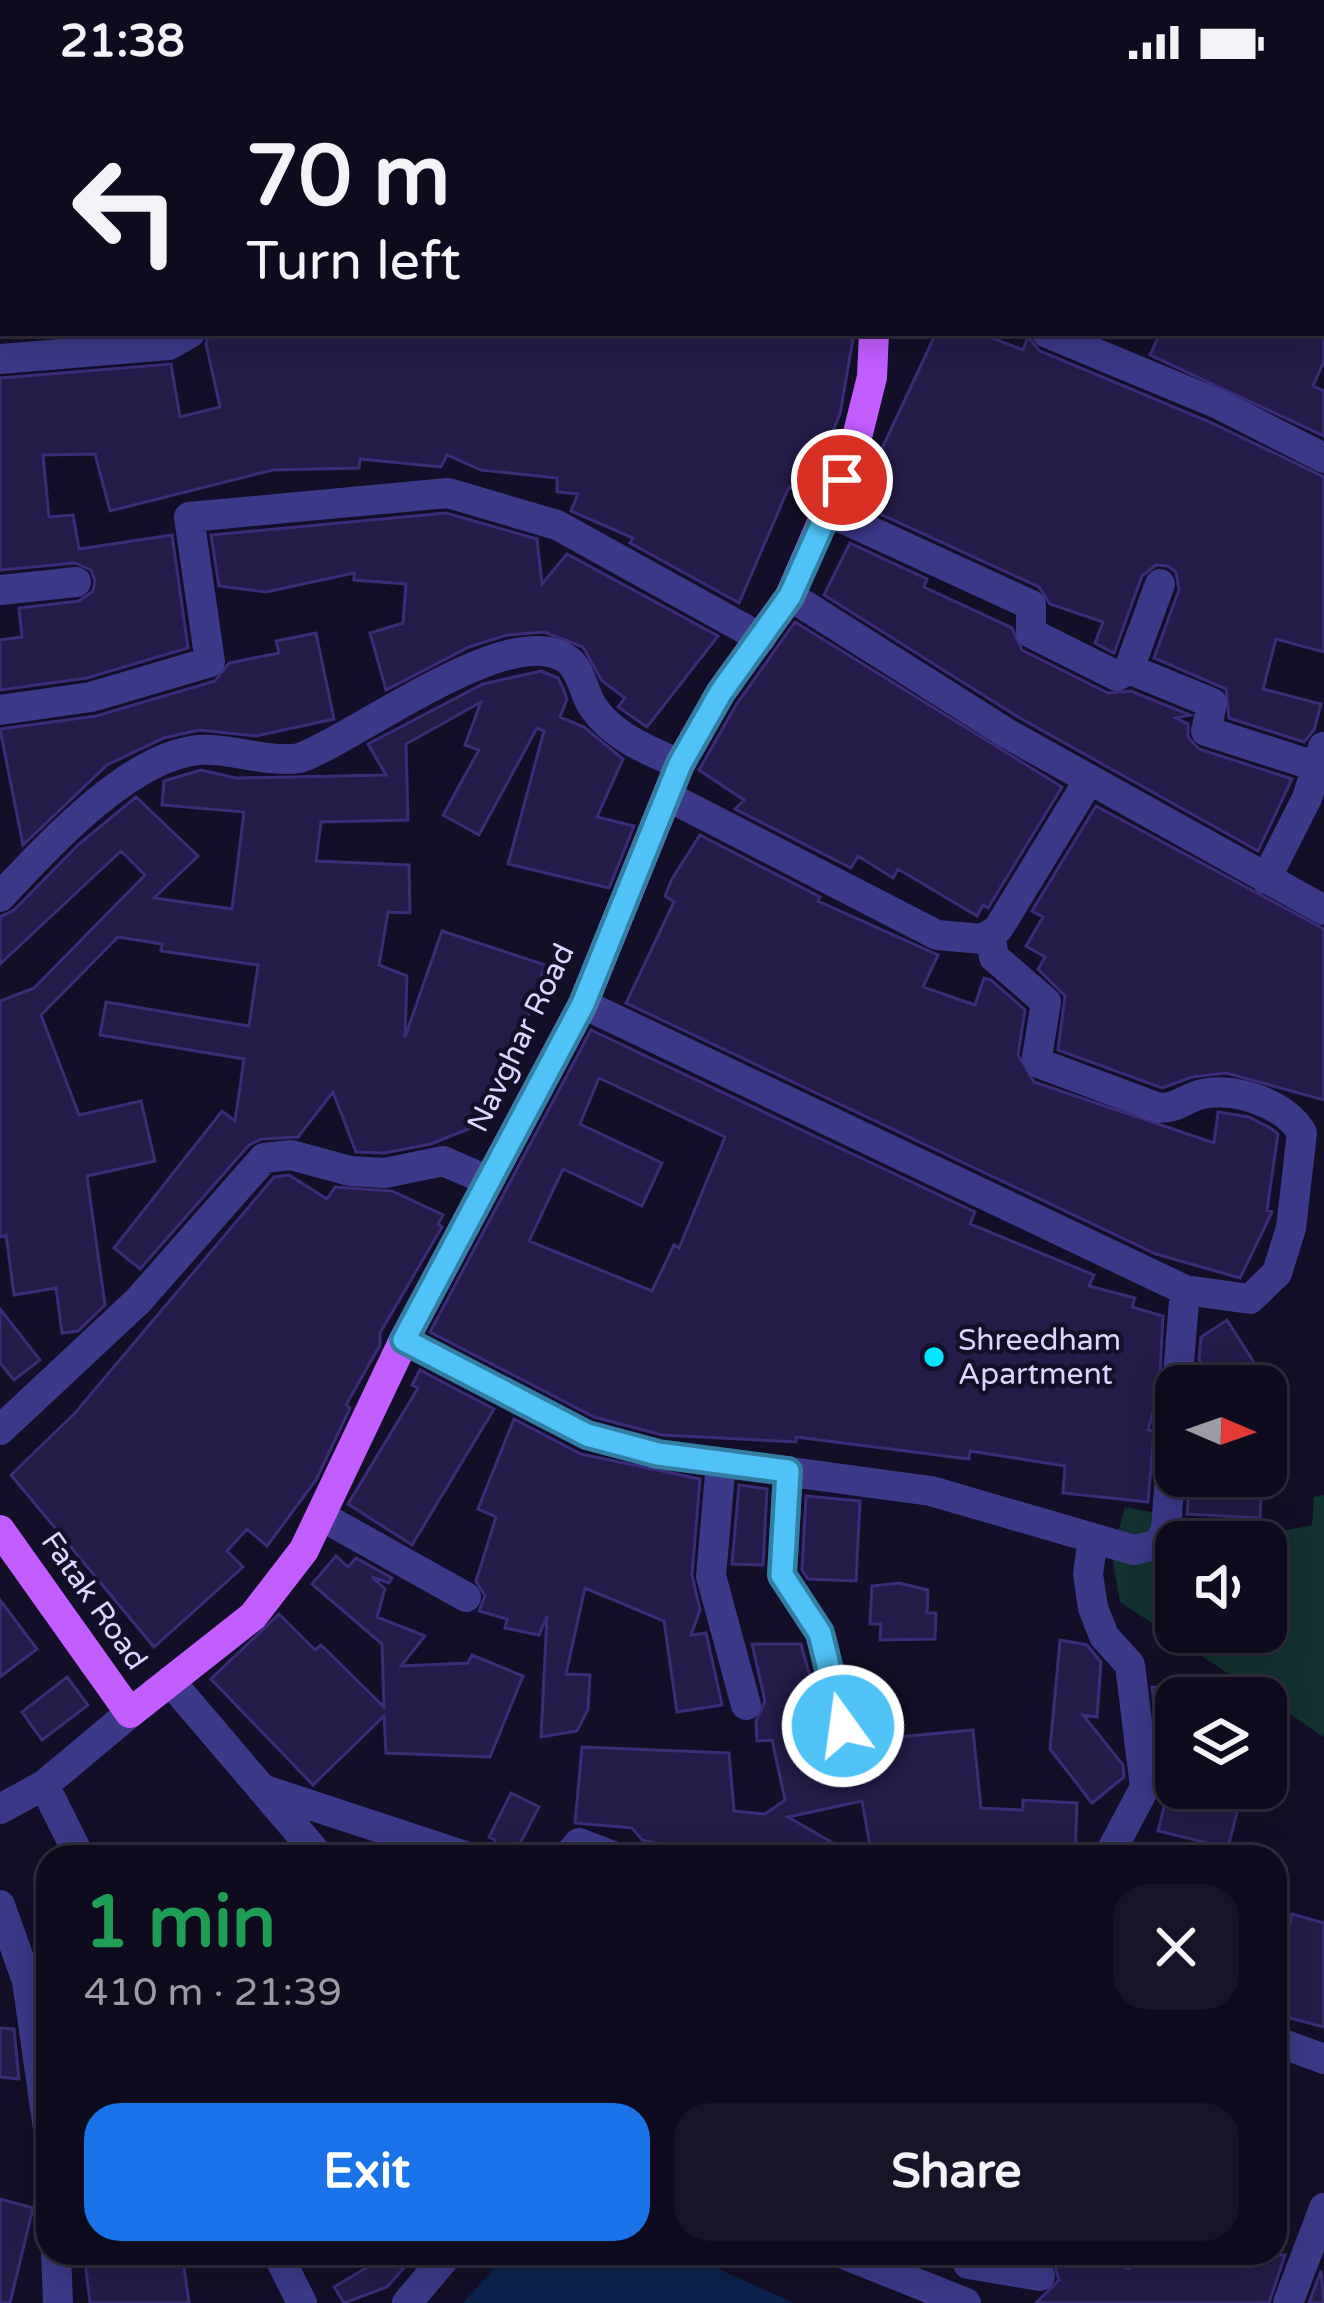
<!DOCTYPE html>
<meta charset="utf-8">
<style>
:root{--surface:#0e0b1e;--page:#171427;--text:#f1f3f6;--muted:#9b9ba4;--line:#2e2b3c;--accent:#1a73e8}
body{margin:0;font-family:"Varela Round",sans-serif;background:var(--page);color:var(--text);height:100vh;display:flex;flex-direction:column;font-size:45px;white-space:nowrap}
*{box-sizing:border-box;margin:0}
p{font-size:39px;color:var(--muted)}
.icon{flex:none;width:66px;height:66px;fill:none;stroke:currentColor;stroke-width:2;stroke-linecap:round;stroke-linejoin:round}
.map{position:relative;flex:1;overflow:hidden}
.details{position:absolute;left:36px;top:1761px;width:1251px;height:420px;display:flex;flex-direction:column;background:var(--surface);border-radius:36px;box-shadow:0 6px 30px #0003,0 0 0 3px var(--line)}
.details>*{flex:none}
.top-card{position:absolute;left:0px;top:0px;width:1326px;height:252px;box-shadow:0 6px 30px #0003,0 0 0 3px var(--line);background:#0e0b1e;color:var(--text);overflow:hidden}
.needle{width:78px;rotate:92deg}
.tools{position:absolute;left:1155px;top:1281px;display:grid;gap:24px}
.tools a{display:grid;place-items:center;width:132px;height:132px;border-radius:24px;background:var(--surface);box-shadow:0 6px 30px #0003,0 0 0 3px var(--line);font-size:60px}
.pin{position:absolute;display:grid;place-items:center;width:102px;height:102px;color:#fff;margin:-51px;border:6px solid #fff;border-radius:50%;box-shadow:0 3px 12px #0007}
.me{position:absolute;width:132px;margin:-66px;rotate:346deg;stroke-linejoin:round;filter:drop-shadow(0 0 9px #0008)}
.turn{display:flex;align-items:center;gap:42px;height:252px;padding:0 48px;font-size:54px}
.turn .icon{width:156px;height:156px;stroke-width:2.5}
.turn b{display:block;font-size:84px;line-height:102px}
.round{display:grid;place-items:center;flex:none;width:126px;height:126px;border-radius:36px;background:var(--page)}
.head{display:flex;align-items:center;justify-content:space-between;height:204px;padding:0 48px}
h1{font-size:72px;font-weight:700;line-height:90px;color:#1e9e55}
.primary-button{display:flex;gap:24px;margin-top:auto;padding:24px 48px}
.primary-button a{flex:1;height:138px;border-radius:36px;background:var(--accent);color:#fff;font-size:48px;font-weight:700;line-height:138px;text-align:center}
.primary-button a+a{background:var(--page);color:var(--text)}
.status{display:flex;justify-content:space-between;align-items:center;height:84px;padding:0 60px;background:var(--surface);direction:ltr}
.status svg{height:33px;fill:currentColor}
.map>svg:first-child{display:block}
.green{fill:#123231;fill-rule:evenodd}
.water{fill:#0b234b}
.building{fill:#241b49;stroke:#3b2c76;stroke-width:3;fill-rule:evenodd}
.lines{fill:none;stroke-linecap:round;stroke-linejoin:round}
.minor{stroke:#3c3988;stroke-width:30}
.major{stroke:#c25dff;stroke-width:30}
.route-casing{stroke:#337fa1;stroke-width:30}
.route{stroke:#4fc3f7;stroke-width:21}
.poi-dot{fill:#02e7ff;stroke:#130f28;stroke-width:4.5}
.labels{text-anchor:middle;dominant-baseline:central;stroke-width:9;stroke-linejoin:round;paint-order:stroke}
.street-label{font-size:30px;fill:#dbd6ff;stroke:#130f28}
.poi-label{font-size:30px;fill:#dbd6ff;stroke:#130f28;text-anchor:start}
</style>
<div class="status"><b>21:38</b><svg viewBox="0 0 49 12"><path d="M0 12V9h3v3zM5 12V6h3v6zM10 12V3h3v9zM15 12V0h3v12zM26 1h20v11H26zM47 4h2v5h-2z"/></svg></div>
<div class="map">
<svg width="1324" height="2219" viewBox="0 0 1324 2219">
<rect width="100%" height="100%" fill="#130f28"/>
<!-- green -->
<path class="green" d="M 1324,1411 L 1324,1653 L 1120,1518 L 1112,1471 L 1125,1423 L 1268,1450 L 1312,1441 L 1314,1413 ZM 1176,1458 L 1266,1458 L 1266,1548 L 1176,1548 Z"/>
<!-- water -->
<path class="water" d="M 508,2169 L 683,2169 L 794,2219 L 463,2219 Z"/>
<!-- building -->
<path class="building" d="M 209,249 L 854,249 L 840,330 L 806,410 L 789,403 L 739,519 L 630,459 L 633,454 L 571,427 L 578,410 L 557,408 L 557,394 L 481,386 L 447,371 L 441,383 L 360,375 L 359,384 L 273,386 L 110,427 L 95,370 L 43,371 L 49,433 L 73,431 L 79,465 L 172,451 L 188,564 L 87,594 L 0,606 L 0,556 L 22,553 L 19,524 L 79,517 L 93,507 L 95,497 L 91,486 L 75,479 L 0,486 L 0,294 L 171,280 L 180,333 L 220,323 L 206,260 Z
M 936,249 L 980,249 L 1023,266 L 1028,253 L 1040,267 L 1210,338 L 1324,393 L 1324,568 L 1276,555 L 1263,605 L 1321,620 L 1314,646 L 1304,658 L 1229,634 L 1226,605 L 1154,574 L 1179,506 L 1176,488 L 1168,482 L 1156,481 L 1142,492 L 1114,569 L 1095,559 L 1103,538 L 1050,520 L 1039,503 L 867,424 L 882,390 L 872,386 Z
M 1160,249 L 1324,249 L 1324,277 L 1313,302 L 1324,307 L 1324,352 L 1150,271 Z
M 446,429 L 537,455 L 542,500 L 567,470 L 718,552 L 647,643 L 618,623 L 625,614 L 602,597 L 583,563 L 544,548 L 507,551 L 469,563 L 386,606 L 370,549 L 403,539 L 406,500 L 354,496 L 354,489 L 266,508 L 219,502 L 211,451 Z
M 850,459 L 927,495 L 924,503 L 1012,544 L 1022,566 L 1108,609 L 1131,607 L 1190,631 L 1176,634 L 1188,640 L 1188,653 L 1199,665 L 1292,695 L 1258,767 L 1018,633 L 824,511 Z
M 795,538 L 1062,703 L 988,824 L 983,821 L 977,832 L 898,785 L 893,794 L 858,772 L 851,784 L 735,725 L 744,716 L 699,686 L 736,621 Z
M 316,549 L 334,635 L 256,652 L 199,646 L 164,654 L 107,681 L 23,761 L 0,645 L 96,632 L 215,597 L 229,579 L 279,569 L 276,557 Z
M 541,587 L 558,594 L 563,604 L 567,615 L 560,633 L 584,643 L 623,675 L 597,733 L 634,742 L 609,804 L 508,780 L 544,647 L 537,644 L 479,751 L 443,731 L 479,666 L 465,661 L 481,618 L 406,660 L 408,736 L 321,738 L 316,777 L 409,781 L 410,829 L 388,828 L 379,881 L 407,892 L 405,953 L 442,847 L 545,881 L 493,1035 L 431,1060 L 384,1069 L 356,1068 L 333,1008 L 298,1053 L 262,1055 L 249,1061 L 140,1185 L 114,1164 L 222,1027 L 235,1037 L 244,975 L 100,951 L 106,918 L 249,942 L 258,881 L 161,867 L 162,860 L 118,853 L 41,931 L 79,1031 L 141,1017 L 155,1077 L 87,1092 L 105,1221 L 78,1247 L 62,1249 L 56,1204 L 14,1211 L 6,1151 L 0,1153 L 0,917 L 34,904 L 145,791 L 121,767 L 0,880 L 0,833 L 14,826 L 79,760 L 136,713 L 198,772 L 154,814 L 232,825 L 244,728 L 162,721 L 164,697 L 201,686 L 236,694 L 386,691 L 368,660 L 483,600 Z
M 1096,722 L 1324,845 L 1324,1016 L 1226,989 L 1192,993 L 1162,1004 L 1058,966 L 1065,912 L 1038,885 L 1045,873 L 1026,862 L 1043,833 L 1032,827 Z
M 700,751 L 820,813 L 818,817 L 938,871 L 923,903 L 975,921 L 984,894 L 991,896 L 1025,926 L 1018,971 L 1034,998 L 1214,1059 L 1218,1028 L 1249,1033 L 1272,1045 L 1278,1050 L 1267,1126 L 1272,1128 L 1240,1194 L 1156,1170 L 626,919 L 674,818 L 665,812 L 672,795 Z
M 591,946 L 975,1128 L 970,1140 L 1094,1191 L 1089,1202 L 1135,1214 L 1132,1223 L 1163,1232 L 1159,1307 L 1148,1346 L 1154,1347 L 1148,1418 L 1063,1409 L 1065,1382 L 970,1367 L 969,1375 L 796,1353 L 796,1358 L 662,1351 L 594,1333 L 430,1248 ZM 599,994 L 725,1053 L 679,1164 L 674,1161 L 652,1207 L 529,1157 L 563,1085 L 642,1122 L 662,1079 L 580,1040 Z
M 289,1091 L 327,1115 L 335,1103 L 392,1107 L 443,1131 L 438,1140 L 442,1143 L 380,1249 L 380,1261 L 346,1321 L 350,1324 L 316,1396 L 267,1462 L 247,1445 L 227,1467 L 243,1483 L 154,1563 L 11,1391 L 75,1329 L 274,1093 Z
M 0,1225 L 40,1276 L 14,1296 L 0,1279 Z
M 1227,1236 L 1269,1302 L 1215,1302 L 1199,1276 L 1201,1253 Z
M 420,1286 L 494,1325 L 412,1461 L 348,1420 L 418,1304 L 412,1301 Z
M 514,1335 L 581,1370 L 700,1395 L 692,1491 L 700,1526 L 691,1551 L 706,1549 L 722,1621 L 677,1628 L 664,1537 L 585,1504 L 566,1590 L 590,1591 L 588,1625 L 577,1647 L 541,1653 L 547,1532 L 539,1551 L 505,1544 L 507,1535 L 479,1527 L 485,1512 L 476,1497 L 496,1433 L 478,1425 Z
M 1190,1392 L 1262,1392 L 1260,1434 L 1187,1430 Z
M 739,1401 L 767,1405 L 763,1481 L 732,1480 Z
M 806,1412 L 860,1417 L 856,1497 L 808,1495 L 802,1486 Z
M 336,1472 L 348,1483 L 356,1474 L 392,1494 L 389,1499 L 372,1493 L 385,1505 L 377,1533 L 425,1552 L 401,1582 L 468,1579 L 472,1571 L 523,1592 L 490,1673 L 386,1669 L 384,1632 L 313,1701 L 211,1595 L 279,1530 L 315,1566 L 321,1561 L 384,1623 L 382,1560 L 312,1500 Z
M 899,1499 L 928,1506 L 927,1529 L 936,1529 L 935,1555 L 880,1556 L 881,1540 L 870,1540 L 872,1502 Z
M 0,1516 L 37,1565 L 0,1593 Z
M 1060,1556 L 1087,1561 L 1101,1578 L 1097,1633 L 1083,1631 L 1123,1681 L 1124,1693 L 1092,1719 L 1050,1665 Z
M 752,1560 L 801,1560 L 817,1618 L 819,1656 L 825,1660 L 973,1646 L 981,1724 L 1023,1726 L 1023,1716 L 1077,1719 L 1075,1773 L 872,1773 L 862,1717 L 788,1733 L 857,1773 L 716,1773 L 642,1756 L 632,1744 L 575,1739 L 582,1663 L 729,1669 L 734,1727 L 765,1730 L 785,1716 L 772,1656 L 757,1657 L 756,1637 L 765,1617 Z
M 67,1593 L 88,1621 L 42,1656 L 22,1628 Z
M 1152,1603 L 1176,1606 L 1176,1646 L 1157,1643 Z
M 1169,1704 L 1243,1704 L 1228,1764 L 1158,1747 Z
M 511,1709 L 539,1723 L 513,1773 L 506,1773 L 490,1765 L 495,1756 L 489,1753 Z
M 1292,1830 L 1324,1839 L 1324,1943 L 1275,1930 L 1275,1863 L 1283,1865 Z
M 0,1944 L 14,1945 L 19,1995 L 0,1993 Z
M 0,2115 L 33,2124 L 10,2219 L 0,2219 Z
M 84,2169 L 182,2169 L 189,2219 L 90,2219 Z
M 349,2169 L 417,2169 L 387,2203 L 344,2219 L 334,2203 L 366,2184 Z
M 1058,2169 L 1090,2169 L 1129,2185 L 1136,2169 L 1285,2171 L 1269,2219 L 1036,2219 L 1059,2196 L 1054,2179 Z
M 1321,2187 L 1324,2219 L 1309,2219 Z"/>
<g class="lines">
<!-- minor -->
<path class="minor" d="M 96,0 L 96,3
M 196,0 L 196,3
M 1211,0 L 1217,3
M 6,3 L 24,0
M 408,3 L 409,0
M 1296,3 L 1297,0
M 1323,57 L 1324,57
M 1047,249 L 1218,320 L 1324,374
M 0,275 L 169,261 L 190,249
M 829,428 L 1031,521 L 1031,549 L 1117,592 L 1129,585
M 1160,500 L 1129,585 L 1212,619 L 1206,647 L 1324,685
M 0,506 L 76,498
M 790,512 L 1008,650 L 1324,826
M 0,626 L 91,613 L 210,578 L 189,433 L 448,409 L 557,441 L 761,554
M 667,712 L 937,851 L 983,855 L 998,845 L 1089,696
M 1266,795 L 1307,714 L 1323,663
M 0,813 C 47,763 129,672 199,666 C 233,664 266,679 300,674 C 358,653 515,531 569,577 C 581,587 583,605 590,618 C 608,650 648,667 680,680
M 583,920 L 1185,1206 L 1250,1215 L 1277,1189 L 1291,1144 L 1302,1049 C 1286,1019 1229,1000 1196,1012 C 1182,1017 1176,1024 1159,1024 L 1041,980 L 1037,973 L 1046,918 L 994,873 L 990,851
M 404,1256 L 587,1351 L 658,1370 L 931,1407 L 1134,1466 L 1160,1460 L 1166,1444 L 1176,1318
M 1177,1302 L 1185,1206
M 0,1346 L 138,1217 L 264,1074 L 291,1071 L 350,1087 L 385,1089 L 443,1077 L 489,1097
M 721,1379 L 711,1492 L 746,1621
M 788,1387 L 782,1491 L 820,1549 L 843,1642
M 321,1432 L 466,1513
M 1093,1454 L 1088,1490 L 1093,1524 L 1104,1552 L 1130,1581 L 1145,1703 L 1108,1773
M 170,1597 L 320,1773
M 44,1701 L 80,1773
M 262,1705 L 468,1773
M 0,1725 L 44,1701 L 130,1629
M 567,1773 L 579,1759 L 616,1773
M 0,1821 L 27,1897 L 48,2045
M 1275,1957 L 1324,1975
M 56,2169 L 58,2219
M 277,2169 L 302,2219
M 841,2169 L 966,2219
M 968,2180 L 1040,2192
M 407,2219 L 449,2169
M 1288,2219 L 1324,2124"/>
<!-- major -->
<path class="major" d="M 921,3 L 922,0
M 0,1446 L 130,1629 L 253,1532 L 304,1466 L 404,1256 L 583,920 L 680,680 L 721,608 L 790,512 L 854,365 L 872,293 L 874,249"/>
</g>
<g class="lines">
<defs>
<path id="route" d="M 842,396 L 790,512 L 721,608 L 680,680 L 583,920 L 404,1256 L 587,1351 L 658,1370 L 788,1387 L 782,1491 L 820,1549 L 843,1642"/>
</defs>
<!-- route casing -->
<use href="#route" class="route-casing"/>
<!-- route -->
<use href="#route" class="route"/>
</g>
<!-- markers -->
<circle class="poi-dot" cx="934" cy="1273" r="12"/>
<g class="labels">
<!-- street labels -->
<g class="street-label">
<text transform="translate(521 954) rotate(-64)">Navghar Road</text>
<text transform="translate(94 1517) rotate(55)">Fatak Road</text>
</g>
<!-- poi labels -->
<g class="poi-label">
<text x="958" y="1256">Shreedham<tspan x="958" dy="34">Apartment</tspan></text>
</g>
</g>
</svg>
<div class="tools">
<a><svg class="needle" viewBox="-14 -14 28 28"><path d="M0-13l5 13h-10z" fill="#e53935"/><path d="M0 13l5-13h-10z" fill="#9b9ba4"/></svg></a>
<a><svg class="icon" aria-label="sound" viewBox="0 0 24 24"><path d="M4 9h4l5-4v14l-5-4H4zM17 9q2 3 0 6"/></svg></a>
<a><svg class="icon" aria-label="layers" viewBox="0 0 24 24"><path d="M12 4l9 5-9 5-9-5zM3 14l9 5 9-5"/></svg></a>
</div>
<div class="pin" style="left:842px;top:396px;background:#d93025"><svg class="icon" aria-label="arrive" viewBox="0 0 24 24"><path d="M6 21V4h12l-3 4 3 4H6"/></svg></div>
<svg class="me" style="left:843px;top:1642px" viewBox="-20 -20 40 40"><circle r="17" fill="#4fc3f7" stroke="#fff" stroke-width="3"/><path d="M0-11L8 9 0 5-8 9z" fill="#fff"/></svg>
<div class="top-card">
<div class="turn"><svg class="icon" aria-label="left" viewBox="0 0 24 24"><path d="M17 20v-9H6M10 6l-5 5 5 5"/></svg><div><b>70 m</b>Turn left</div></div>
</div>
<section class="details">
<div class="head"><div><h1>1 min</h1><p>410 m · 21:39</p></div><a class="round"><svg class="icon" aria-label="close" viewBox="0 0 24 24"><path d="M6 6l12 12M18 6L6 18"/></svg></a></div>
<div class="primary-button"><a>Exit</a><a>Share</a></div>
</section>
</div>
